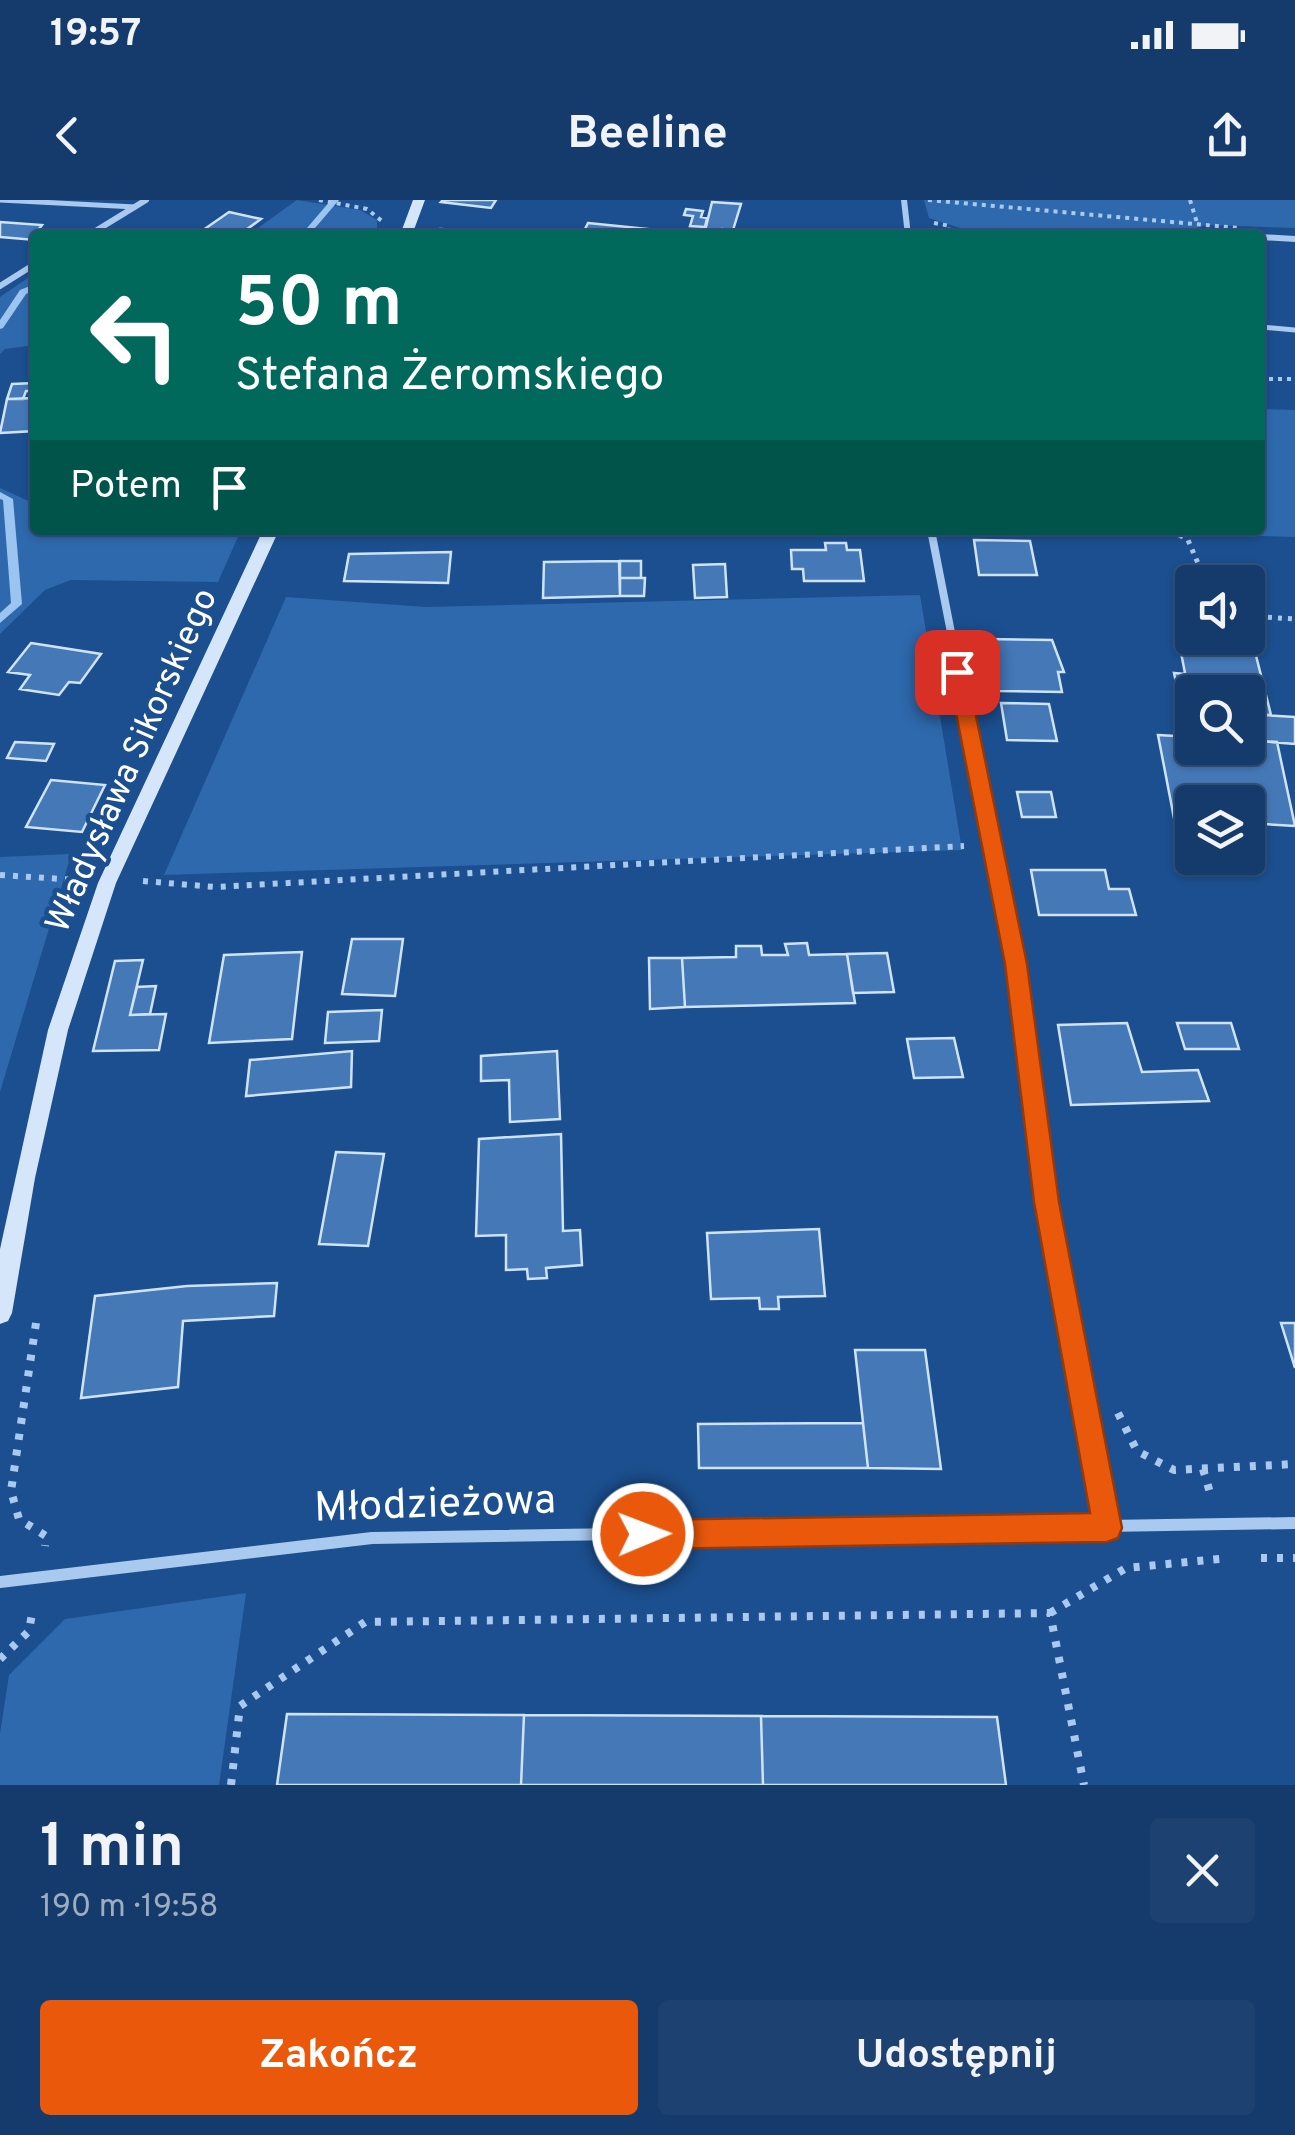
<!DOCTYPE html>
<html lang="pl">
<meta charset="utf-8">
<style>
:root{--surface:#143b6b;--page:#1d4271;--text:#f1f3f6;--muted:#9dadc1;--line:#33557e;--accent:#ea580c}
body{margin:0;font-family:Overpass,sans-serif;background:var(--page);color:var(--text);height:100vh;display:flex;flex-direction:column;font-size:38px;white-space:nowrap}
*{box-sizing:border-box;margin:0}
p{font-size:32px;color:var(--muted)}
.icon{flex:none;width:55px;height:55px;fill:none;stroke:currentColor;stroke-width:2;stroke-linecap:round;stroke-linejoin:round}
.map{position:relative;height:1585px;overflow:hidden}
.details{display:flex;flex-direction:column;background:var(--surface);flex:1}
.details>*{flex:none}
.guide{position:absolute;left:30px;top:30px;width:1235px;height:305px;border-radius:10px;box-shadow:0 2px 8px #0004,0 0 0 2px var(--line);background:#00695c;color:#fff;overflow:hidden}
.tools{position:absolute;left:1175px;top:365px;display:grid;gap:20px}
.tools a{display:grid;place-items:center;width:90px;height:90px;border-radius:10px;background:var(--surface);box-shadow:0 2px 8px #0004,0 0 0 2px var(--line);font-size:50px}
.pin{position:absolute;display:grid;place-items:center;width:85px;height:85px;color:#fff;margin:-42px;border-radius:20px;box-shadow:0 5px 15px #0006}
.me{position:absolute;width:110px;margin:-55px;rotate:89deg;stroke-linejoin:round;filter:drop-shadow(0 0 8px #0008)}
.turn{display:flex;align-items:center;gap:35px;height:210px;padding:0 40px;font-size:45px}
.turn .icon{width:130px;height:130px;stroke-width:2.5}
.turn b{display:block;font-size:70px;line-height:85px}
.then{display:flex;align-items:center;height:95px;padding:0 40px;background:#0003;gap:20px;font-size:38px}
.round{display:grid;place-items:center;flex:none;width:105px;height:105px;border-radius:10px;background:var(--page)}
.summary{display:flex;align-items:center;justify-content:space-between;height:170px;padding:0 40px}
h1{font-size:60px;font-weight:700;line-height:75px}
.cta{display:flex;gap:20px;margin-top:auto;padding:20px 40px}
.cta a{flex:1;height:115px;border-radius:10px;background:var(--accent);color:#fff;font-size:40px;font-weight:700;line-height:115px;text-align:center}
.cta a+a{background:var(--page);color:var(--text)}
.status{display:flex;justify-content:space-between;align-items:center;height:70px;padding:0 50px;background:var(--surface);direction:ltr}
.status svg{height:28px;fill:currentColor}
header{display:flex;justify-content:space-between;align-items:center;height:130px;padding:0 40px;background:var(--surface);font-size:45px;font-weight:700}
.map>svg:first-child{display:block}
.green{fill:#2e69ad}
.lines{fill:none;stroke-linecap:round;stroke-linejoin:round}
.stream{fill:#9cc4f0;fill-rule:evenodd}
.building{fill:#4478b7;stroke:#cfe3fa;stroke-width:2.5}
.path-far3{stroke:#a9c9ee;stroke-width:4;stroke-dasharray:4 5;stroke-linecap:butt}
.path-far2{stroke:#a9c9ee;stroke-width:5;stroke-dasharray:4 6;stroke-linecap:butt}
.path-far1{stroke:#a9c9ee;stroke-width:6;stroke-dasharray:5 8;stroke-linecap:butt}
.path{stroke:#a9c9ee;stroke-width:8;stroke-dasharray:6 10;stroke-linecap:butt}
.lane{stroke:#a9c9ee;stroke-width:5}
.street-far3{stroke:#a9c9ee;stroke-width:6}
.street-far2{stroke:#a9c9ee;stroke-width:8}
.street-far1{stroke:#a9c9ee;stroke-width:10}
.street{stroke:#a9c9ee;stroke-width:12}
.secondary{fill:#d6e6fa;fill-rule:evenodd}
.route{fill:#ea580c;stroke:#983908;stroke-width:2.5}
.labels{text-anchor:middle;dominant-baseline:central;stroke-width:9;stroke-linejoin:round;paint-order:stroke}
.street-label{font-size:35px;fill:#fff;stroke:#1b4f8f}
.near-street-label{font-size:42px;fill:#fff;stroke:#1b4f8f}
</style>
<div class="status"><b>19:57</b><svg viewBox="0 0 49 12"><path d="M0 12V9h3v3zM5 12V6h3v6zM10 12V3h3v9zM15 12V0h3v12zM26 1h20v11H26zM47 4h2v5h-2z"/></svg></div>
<header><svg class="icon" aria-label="back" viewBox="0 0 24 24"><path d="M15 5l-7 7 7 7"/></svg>Beeline<svg class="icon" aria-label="share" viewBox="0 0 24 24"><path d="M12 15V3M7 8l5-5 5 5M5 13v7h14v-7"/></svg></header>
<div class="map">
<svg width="1295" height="1585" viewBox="0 0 1295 1585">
<rect width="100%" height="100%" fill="#1b4f8f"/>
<!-- green -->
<path class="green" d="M 297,0 L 360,10 L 377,20 L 377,34 L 248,35 Z
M 924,0 L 1295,0 L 1295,28 L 1206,25 L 1193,29 L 966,30 L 929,18 Z
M 35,73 L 35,145 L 5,149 L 0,154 L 0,97 Z
M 1260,209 L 1295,210 L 1295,337 L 1189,334 L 1188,330 L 1260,330 Z
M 0,288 L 35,304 L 35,330 L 241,330 L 218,382 L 71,380 L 45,390 L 0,434 Z
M 920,395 L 962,650 L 164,675 L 286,397 L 426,407 Z
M 71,654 L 71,655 L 0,892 L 0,657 Z
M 246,1393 L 219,1585 L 0,1585 L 0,1534 L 9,1475 L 65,1419 Z"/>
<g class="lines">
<!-- stream -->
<path class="stream" d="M 331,0 L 339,0 L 309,35 L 301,35 Z
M 35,84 L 35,90 L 26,94 L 3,128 L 0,129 L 0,120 L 20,90 Z
M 0,292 L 13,299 L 22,404 L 0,423 L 0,413 L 11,403 L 3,300 L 0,299 Z"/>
</g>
<!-- building -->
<path class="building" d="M 443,0 L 496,0 L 491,8 L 441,2 Z
M 712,2 L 741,4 L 733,30 L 722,29 L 720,35 L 704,35 Z
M 686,9 L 703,11 L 701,17 L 707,18 L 705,27 L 690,26 L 693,16 L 684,15 Z
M 229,12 L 261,19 L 239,35 L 196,35 Z
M 0,22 L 42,25 L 36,33 L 49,34 L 35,35 L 35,40 L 0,37 Z
M 588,23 L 648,29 L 645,35 L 582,35 Z
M 440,29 L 487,32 L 437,35 Z
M 35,183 L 35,191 L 26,191 L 23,199 L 7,199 L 12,184 Z
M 35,198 L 35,231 L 0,233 L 7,199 Z
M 974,340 L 1030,341 L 1037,375 L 979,375 Z
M 825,343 L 846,343 L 847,350 L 860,350 L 864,381 L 804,381 L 803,369 L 792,369 L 791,350 L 826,350 Z
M 451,352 L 448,383 L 344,381 L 349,354 Z
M 619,361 L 620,396 L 543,398 L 544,362 Z
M 620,361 L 641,361 L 641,378 L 620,378 Z
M 725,364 L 727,397 L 695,398 L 693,365 Z
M 620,378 L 645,378 L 644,396 L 620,396 Z
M 1176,427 L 1192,428 L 1192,438 L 1248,438 L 1250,432 L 1271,515 L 1248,514 L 1248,492 L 1192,492 L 1192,509 Z
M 986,439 L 1052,440 L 1064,472 L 1058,472 L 1062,492 L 998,491 Z
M 31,443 L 101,454 L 80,483 L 69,482 L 59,495 L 20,489 L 30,475 L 8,472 Z
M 1174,473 L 1185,474 L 1192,509 L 1192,537 L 1187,536 Z
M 1001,503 L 1049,504 L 1057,541 L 1007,540 Z
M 1248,514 L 1295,517 L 1295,544 L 1248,540 Z
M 1158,535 L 1192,537 L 1192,548 L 1248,548 L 1248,540 L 1277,542 L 1295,626 L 1248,623 L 1248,602 L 1192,602 L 1192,619 L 1174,618 Z
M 15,542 L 54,544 L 46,561 L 7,558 Z
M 51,580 L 105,585 L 82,632 L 26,627 Z
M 1017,592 L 1051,592 L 1056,617 L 1022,617 Z
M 1031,670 L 1105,670 L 1109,689 L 1129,689 L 1136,715 L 1039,715 Z
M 352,739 L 403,739 L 395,796 L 342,794 Z
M 807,743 L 809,755 L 847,754 L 855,803 L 685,807 L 682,758 L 736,757 L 736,746 L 761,746 L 762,755 L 788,755 L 785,744 Z
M 302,752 L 292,839 L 209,843 L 224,755 Z
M 887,753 L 894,792 L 853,793 L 847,754 Z
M 649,758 L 682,758 L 685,807 L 650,809 Z
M 143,760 L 130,815 L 166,814 L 159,850 L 93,851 L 115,761 Z
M 156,786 L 150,814 L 130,815 L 137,787 Z
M 382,810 L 379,841 L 325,843 L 328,812 Z
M 1127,823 L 1142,872 L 1198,870 L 1209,901 L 1071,905 L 1058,825 Z
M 1177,823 L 1231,823 L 1239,849 L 1185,849 Z
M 954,838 L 963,877 L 914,878 L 907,839 Z
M 352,851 L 351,887 L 246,896 L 250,860 Z
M 557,851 L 560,919 L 510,922 L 509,880 L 481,881 L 481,856 Z
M 561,934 L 563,1031 L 580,1030 L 582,1065 L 546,1068 L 547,1078 L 528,1079 L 527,1069 L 506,1070 L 506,1035 L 476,1036 L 479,939 Z
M 336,952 L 384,954 L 368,1046 L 319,1044 Z
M 819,1029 L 825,1096 L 778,1097 L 779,1109 L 760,1109 L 759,1098 L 711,1099 L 707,1033 Z
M 277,1083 L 274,1116 L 183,1121 L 178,1187 L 81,1198 L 95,1096 L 187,1086 Z
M 1281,1123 L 1295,1123 L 1295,1168 Z
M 855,1150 L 925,1150 L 941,1269 L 868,1268 Z
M 863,1223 L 868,1268 L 699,1268 L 698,1224 Z
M 287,1514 L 524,1515 L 521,1585 L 277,1585 Z
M 524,1515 L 761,1516 L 763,1585 L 521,1585 Z
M 761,1516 L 997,1517 L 1006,1585 L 763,1585 Z"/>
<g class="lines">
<!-- path-far3 -->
<path class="path-far3" d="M 319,0 L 367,9 L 382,21
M 928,0 L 1239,28
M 1190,0 L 1198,26
M 934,23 L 950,26 L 949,35
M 1260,179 L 1295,179"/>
<!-- path-far2 -->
<path class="path-far2" d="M 1171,330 L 1188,340 L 1206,382
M 1248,416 L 1295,419"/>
<!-- path-far1 -->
<path class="path-far1" d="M 0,675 L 78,680
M 143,681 L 215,687 L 964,646"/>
<!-- path -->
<path class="path" d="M 36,1123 L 11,1291 L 19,1319 L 46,1336 L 45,1346
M 1118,1213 L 1137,1251 L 1174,1270 L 1295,1264
M 1203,1269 L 1211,1296
M 1261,1358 L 1295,1358
M 1050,1413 L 1126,1368 L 1229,1358
M 0,1459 L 29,1431 L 33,1408
M 231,1585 L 240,1506 L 365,1422 L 1050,1413 L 1084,1585"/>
<!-- lane -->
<path class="lane" d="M 0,0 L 135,7
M 1260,127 L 1295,130"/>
<!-- street-far3 -->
<path class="street-far3" d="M 904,0 L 908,35
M 89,35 L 146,0
M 1260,37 L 1295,39
M 0,86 L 35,64"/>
<!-- street-far2 -->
<path class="street-far2" d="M 931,330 L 987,617"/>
<!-- street-far1 -->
<path class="street-far1" d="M 987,614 L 1016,763 L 1054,1047"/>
<!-- street -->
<path class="street" d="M 1054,1044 L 1107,1328
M 0,1382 L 372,1338 L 1295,1323"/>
<!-- secondary -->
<path class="secondary" d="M 413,0 L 425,0 L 412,35 L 400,35 Z
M 263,330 L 279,330 L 116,683 L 68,830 L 35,978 L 12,1113 L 8,1121 L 0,1124 L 0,1049 L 48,830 L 98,683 Z"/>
</g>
<!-- route -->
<path class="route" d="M 957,466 L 967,472 L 1027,764 L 1059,1002 L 1122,1328 L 1118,1338 L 1107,1342 L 643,1349 L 633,1345 L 628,1334 L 633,1324 L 643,1320 L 1090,1313 L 1034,1002 L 1005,764 L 948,472 Z"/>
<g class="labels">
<!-- street labels -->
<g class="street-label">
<text transform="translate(133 561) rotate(-66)">Władysława Sikorskiego</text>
</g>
<!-- near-street labels -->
<g class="near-street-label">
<text transform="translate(435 1306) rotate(-2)">Młodzieżowa</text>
</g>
</g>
</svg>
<div class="tools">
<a><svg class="icon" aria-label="sound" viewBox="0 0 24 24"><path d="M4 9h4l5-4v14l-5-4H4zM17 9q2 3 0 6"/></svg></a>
<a><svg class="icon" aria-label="search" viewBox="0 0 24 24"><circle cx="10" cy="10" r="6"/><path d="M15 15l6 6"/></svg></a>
<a><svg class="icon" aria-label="layers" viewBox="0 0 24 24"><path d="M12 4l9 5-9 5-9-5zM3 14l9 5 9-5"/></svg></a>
</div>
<div class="pin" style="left:957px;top:472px;background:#d93025"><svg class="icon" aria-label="arrive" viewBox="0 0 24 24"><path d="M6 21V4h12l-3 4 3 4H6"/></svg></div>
<svg class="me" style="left:643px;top:1334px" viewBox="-20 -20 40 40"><circle r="17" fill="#ea580c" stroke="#fff" stroke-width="3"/><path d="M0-11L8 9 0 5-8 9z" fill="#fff"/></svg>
<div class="guide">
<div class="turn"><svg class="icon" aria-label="left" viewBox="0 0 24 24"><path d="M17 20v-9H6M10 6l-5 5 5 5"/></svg><div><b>50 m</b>Stefana Żeromskiego</div></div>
<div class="then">Potem<svg class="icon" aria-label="arrive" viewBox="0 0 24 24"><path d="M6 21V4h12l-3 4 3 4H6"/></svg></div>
</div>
</div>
<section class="details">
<div class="summary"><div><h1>1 min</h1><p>190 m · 19:58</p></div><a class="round"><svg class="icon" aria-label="close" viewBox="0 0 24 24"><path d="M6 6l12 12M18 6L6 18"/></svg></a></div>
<div class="cta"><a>Zakończ</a><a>Udostępnij</a></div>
</section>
